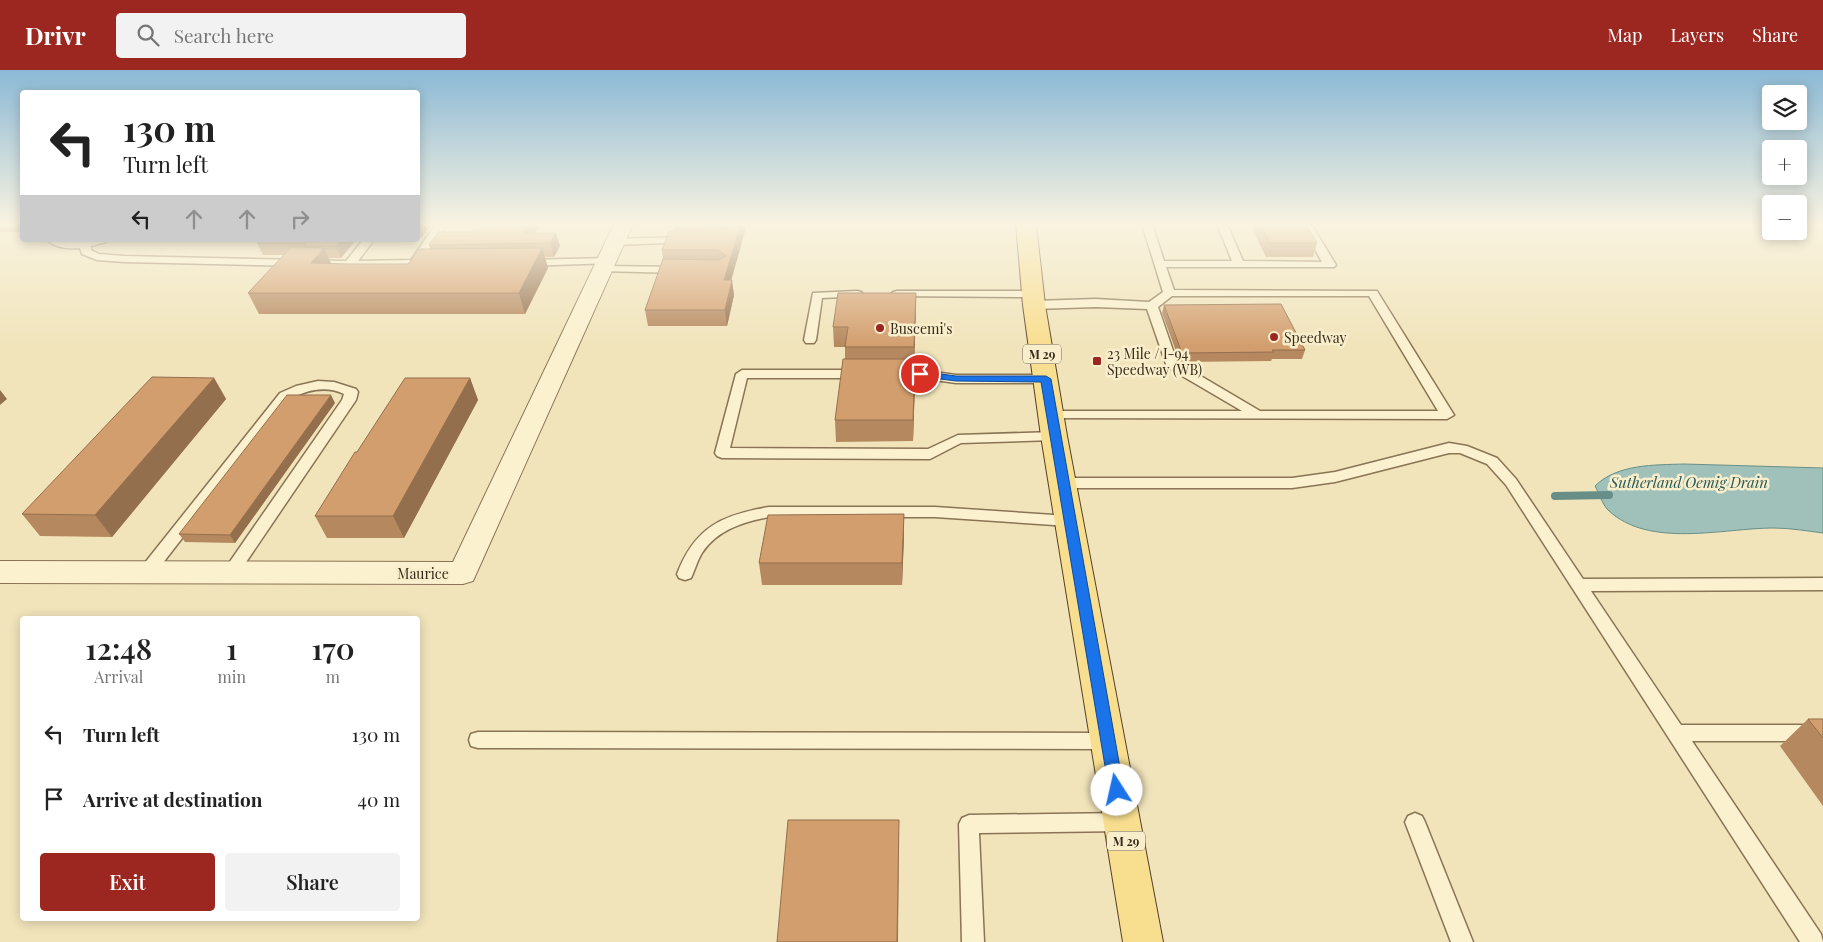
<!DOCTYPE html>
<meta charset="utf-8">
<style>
:root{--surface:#fff;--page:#f2f2f2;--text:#222;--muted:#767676;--accent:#9c2720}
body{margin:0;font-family:"Playfair Display",serif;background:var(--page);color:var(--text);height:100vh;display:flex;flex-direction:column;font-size:19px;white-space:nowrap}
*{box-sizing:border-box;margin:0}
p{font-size:16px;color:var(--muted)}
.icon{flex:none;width:28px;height:28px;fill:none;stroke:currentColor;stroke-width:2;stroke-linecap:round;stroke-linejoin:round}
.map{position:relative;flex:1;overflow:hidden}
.panel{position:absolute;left:20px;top:546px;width:400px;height:305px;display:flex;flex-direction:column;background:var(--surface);border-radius:5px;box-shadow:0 2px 12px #0003}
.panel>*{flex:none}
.guide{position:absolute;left:20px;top:20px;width:400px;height:152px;border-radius:5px;box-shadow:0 2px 12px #0003;background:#fff;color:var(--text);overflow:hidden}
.fabs{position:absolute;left:1762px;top:15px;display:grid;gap:10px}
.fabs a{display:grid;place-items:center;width:45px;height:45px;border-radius:5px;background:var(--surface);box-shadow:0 2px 12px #0003;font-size:25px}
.pin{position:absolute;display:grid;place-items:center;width:42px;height:42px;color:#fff;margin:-21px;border:2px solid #fff;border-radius:50%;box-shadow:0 1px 5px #0007}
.me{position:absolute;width:55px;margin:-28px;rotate:350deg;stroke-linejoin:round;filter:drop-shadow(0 0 4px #0008)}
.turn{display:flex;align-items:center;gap:18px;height:105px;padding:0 20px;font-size:22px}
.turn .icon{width:65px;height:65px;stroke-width:2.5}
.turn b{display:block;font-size:35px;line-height:42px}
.lanes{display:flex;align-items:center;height:48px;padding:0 20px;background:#0003;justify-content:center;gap:25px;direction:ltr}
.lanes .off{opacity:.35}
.eta{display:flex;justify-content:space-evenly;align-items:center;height:85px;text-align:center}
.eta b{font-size:30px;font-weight:600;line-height:35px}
.action{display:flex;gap:10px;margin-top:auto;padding:10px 20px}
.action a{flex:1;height:58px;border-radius:5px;background:var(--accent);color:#fff;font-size:20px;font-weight:600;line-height:58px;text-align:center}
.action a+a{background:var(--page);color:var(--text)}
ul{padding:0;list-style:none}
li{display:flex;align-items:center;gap:15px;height:65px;padding:0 20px}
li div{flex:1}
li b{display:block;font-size:19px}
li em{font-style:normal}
header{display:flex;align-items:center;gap:30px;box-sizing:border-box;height:70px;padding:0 25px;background:var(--accent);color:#fff}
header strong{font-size:24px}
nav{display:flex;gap:28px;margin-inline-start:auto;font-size:18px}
.search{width:350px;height:45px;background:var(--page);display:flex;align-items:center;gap:12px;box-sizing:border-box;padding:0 18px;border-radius:5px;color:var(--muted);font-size:19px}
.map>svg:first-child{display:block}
.water{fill:#a0c1b9;stroke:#678f88}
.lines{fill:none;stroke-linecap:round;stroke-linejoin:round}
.stream{stroke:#678f88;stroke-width:8}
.lane-casing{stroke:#897454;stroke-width:3}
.street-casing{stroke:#897454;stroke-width:2}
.primary-casing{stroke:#564129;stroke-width:2}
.lane{fill:#fbf1cf;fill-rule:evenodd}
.street{fill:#fbf1cf;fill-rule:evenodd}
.primary{fill:#f8de8f;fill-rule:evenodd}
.wall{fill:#b5885f}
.shaded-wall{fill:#936f4d}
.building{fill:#d29e6e;stroke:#936f4d}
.route{fill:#1a73e8;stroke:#114b97}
.poi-dot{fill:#9c2720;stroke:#f8eecb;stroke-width:2}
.labels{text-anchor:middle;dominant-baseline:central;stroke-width:5;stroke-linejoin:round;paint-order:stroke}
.shield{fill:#f8eecb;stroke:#71654f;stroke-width:1}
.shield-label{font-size:12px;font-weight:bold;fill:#372a1a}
.poi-label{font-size:14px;fill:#372a1a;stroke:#f8eecb;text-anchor:start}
.street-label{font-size:14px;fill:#372a1a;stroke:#f8eecb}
.water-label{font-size:15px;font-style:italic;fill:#285858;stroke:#f8eecb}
</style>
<header>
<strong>Drivr</strong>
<div class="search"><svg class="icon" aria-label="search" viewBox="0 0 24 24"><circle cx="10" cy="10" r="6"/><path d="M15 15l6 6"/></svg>Search here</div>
<nav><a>Map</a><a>Layers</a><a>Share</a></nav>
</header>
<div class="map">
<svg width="1823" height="872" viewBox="0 0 1823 872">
<rect width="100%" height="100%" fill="#f1e4bb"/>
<!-- water -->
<path class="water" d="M 1684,394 L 1823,398 L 1823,463 C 1807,461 1790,458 1774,458 C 1723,458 1649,479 1608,440 C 1602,434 1599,423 1595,416 C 1617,394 1654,395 1684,394 Z"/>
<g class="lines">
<!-- stream -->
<path class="stream" d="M 1555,426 L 1609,425"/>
<defs>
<path id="lane" d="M 436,154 L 447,154 L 422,190 L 432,191 L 434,193 L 432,195 L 428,196 L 349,197 L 124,192 L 97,190 L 82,184 L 80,178 C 69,179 55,178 47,170 L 77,172 L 107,170 L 106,172 L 91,176 L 91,180 L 99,184 L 124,186 L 346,191 L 363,170 L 374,170 L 358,191 L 411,190 Z
M 1142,154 L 1152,154 L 1164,191 L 1232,191 L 1217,154 L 1227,154 L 1243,191 L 1322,192 L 1301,154 L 1311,154 L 1336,195 L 1334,197 L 1166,197 L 1174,220 L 1377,221 L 1454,345 L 1447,349 L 1046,348 L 1044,345 L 1046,342 L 1051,341 L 1242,341 L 1167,297 L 1147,239 L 1096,237 L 1034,239 L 1028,235 L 1034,231 L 1096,229 L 1149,232 L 1163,222 ZM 1172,226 L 1369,226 L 1438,341 L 1260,341 L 1177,292 L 1158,237 Z
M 685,167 L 690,170 L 689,172 L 616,175 L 611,172 L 616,169 Z
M 607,188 L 611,189 L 613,191 L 611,193 L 526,196 L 520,193 L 526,190 Z
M 604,196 L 680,197 L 686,200 L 680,203 L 600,201 L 598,199 L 600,197 Z
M 857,221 L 861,222 L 863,224 L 861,226 L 822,228 L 816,270 L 814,273 L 806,273 L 804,270 L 813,223 Z
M 897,221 L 1033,221 L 1039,224 L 1033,227 L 893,226 L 891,224 L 893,222 Z
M 742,300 L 860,300 L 866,304 L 860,308 L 747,308 L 730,378 L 928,379 L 958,365 L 1054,362 L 1059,363 L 1061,366 L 1059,369 L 1054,370 L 961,373 L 930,389 L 722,388 L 717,386 L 715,383 L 736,304 Z
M 895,300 L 920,300 L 956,305 L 1046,305 L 1052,309 L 1046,313 L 956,313 L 920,308 L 890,307 L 889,304 Z
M 318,311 L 334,312 L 356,319 L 358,322 L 356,330 L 236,507 L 230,509 L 224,507 L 222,503 L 342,330 L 344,324 C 325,315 307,320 290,329 L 152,507 L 146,509 L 140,507 L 138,503 L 140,499 L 280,323 L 296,316 Z
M 1449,373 L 1467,376 L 1497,388 L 1516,409 L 1583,509 L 1823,508 L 1823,520 L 1591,521 L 1681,655 L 1823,655 L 1823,671 L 1692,671 L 1821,864 L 1823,872 L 1800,872 L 1506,415 L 1487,394 L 1460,383 L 1449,383 L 1335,412 L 1292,418 L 1063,418 L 1058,416 L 1056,413 L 1058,410 L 1063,408 L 1292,408 L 1335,402 Z
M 769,437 L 935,437 L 1069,446 L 1074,447 L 1077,451 L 1074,455 L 1069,456 L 935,447 L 769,447 C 743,452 717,460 702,483 C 697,491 695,500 691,508 L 685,510 L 679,508 L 677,504 C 695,457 722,445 769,437 Z
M 478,662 L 1108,663 L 1115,665 L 1117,671 L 1115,677 L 1108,679 L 478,678 L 471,676 L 469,670 L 471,664 Z
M 1123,743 L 1130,746 L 1133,752 L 1130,758 L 1123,761 L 979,763 L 984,872 L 962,872 L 959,754 L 962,748 L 969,745 Z
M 1415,743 L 1422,746 L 1425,752 L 1473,872 L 1451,872 L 1405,752 L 1408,746 Z"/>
<path id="street" d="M 614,154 L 633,154 L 473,511 L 463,514 L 0,513 L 0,491 L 453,492 Z"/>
<path id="primary" d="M 1016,154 L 1036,154 L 1045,235 L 1067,366 L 1163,872 L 1123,872 L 1041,366 L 1023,235 Z"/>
</defs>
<!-- lane casing -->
<use href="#lane" class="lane-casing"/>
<!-- street casing -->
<use href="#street" class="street-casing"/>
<!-- primary casing -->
<use href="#primary" class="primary-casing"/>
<!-- lane -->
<use href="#lane" class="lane"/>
<!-- street -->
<use href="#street" class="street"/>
<!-- primary -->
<use href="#primary" class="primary"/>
</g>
<!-- wall -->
<path class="wall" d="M 0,154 L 22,154 L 22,162 L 0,162 Z
M 418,154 L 432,154 L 422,167 L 418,167 Z
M 477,154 L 540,154 L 535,163 L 560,176 L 554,187 L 545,187 L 548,198 L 525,244 L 259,244 L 248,223 L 284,185 L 263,185 L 257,173 L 356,170 L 341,188 L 328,188 L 331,194 L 408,194 L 430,179 L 429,175 L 472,162 Z
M 673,154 L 747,154 L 731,210 L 734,225 L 727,256 L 648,256 L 645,240 L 663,189 L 662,180 L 674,160 Z
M 1252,154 L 1306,154 L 1317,173 L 1313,187 L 1266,187 L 1251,156 Z
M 916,223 L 914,290 L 915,312 L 913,371 L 836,372 L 835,350 L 845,289 L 845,277 L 834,277 L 833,257 Z
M 1164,235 L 1305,280 L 1302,289 L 1272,289 L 1271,291 L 1180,292 L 1162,243 Z
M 214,308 L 226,329 L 112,467 L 40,466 L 22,444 Z
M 470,308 L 478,330 L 404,468 L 327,468 L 315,446 L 357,382 Z
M 335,333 L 235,473 L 185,472 L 179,464 Z
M 904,444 L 904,466 L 902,515 L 762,515 L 759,493 Z
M 1808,649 L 1823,649 L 1823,736 L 1780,676 Z"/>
<!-- shaded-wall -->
<path class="shaded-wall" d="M 419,154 L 432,154 L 422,167 L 418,155 Z
M 528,154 L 540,154 L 529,174 L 524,163 Z
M 741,154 L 747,154 L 727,225 L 724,210 Z
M 556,163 L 560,176 L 554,187 L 550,173 Z
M 341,170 L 356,170 L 341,188 L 336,176 Z
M 324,178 L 333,198 L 311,193 Z
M 542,178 L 548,198 L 525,244 L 519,223 Z
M 732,210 L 734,225 L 727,256 L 725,240 Z
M 916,223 L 916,243 L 914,298 L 914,277 Z
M 915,291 L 915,312 L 913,371 L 913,350 Z
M 214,308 L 226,329 L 112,467 L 95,445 Z
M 470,308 L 478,330 L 404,468 L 393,446 Z
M 0,320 L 7,329 L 0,335 Z
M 331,325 L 335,333 L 235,473 L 230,465 Z
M 904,444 L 904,466 L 902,515 L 902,493 Z
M 899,750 L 898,872 L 897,872 Z"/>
<!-- building -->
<path class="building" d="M 477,154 L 528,154 L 524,163 L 556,163 L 550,173 L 429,175 L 438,162 L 472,162 Z
M 739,154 L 741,154 L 724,210 L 732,210 L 725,240 L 645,240 L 663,189 L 718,190 L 726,186 L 718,180 L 662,180 L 669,161 L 736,158 L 739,155 Z
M 1260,154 L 1306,154 L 1317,173 L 1270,173 Z
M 260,170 L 341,170 L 336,176 L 304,176 L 306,173 L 257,173 Z
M 291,177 L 324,178 L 311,193 L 348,194 L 408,194 L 420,179 L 542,178 L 519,223 L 248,223 Z
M 838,223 L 916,223 L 914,277 L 845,277 L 848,257 L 833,257 Z
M 1281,234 L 1305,280 L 1272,280 L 1274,282 L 1182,283 L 1164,235 Z
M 843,289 L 913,289 L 915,291 L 913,350 L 835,350 Z
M 152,307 L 214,308 L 95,445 L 22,444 Z
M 405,308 L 470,308 L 393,446 L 315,446 L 355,382 L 357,382 Z
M 287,325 L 331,325 L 230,465 L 179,464 Z
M 904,444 L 902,493 L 759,493 L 768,445 Z
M 1808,649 L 1823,649 L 1823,668 Z
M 788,750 L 899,750 L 897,872 L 777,872 Z"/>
<!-- sky -->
<linearGradient id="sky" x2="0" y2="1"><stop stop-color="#8bb9d5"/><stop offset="0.56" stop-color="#f9f3e0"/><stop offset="1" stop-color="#f9f3e0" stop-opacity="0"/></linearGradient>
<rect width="1823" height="276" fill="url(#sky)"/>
<!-- route -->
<path class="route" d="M 920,301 L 956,306 L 1046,306 L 1051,309 L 1124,720 L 1122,724 L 1117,726 L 1112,724 L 1109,720 L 1041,312 L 956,311 L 917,306 L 916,304 Z"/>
<!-- markers -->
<g class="poi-dot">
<circle cx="880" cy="258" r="5"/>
<circle cx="1274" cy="267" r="5"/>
<rect x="1092" y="286" width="10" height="10" rx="2.5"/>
</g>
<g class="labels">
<!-- shield labels -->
<g class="shield">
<rect x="1023" y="274.5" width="38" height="19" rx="4"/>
<rect x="1107" y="761.5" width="38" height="19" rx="4"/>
</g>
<g class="shield-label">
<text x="1042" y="284">M 29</text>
<text x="1126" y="771">M 29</text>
</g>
<!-- poi labels -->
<g class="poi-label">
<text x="890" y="258">Buscemi's</text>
<text x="1284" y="267">Speedway</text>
<text x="1107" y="283">23 Mile / I-94<tspan x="1107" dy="16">Speedway (WB)</tspan></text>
</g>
<!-- street labels -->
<g class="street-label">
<text x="423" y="503">Maurice</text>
</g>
<!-- water labels -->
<g class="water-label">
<text x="1689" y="412">Sutherland Oemig Drain</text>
</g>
</g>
</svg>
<div class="fabs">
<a><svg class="icon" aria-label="layers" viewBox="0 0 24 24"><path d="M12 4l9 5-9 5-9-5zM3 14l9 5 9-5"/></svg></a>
<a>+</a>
<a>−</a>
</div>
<div class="pin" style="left:920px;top:304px;background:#d93025"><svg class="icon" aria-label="arrive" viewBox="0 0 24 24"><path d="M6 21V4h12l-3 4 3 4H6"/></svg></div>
<svg class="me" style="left:1117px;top:720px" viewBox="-20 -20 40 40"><circle r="19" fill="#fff"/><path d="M0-13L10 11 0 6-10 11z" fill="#1a73e8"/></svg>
<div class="guide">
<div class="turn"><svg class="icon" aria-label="left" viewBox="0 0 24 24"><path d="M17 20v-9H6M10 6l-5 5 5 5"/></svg><div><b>130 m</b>Turn left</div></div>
<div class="lanes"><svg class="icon" aria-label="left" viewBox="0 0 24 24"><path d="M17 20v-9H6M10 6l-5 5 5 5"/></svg><svg class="icon off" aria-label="ahead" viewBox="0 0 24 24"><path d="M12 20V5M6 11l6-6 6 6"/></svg><svg class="icon off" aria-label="ahead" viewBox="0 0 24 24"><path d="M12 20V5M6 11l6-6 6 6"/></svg><svg class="icon off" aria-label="right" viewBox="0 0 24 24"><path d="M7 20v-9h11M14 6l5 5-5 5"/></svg></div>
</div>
<section class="panel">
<div class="eta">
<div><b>12:48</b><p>Arrival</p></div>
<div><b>1</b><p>min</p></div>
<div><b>170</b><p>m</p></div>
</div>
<ul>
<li><svg class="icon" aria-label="left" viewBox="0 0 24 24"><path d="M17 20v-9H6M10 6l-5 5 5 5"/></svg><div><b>Turn left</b></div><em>130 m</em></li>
<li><svg class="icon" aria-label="arrive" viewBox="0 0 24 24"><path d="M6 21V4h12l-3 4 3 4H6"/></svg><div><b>Arrive at destination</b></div><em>40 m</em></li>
</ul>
<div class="action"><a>Exit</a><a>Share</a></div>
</section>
</div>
